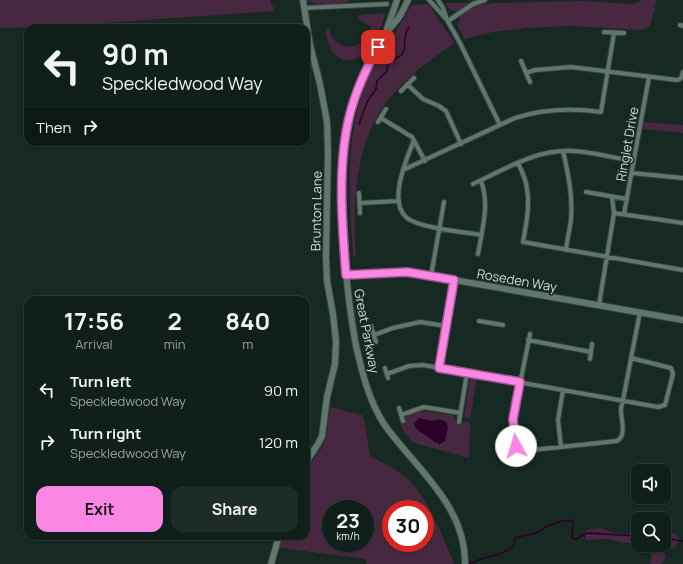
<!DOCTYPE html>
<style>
:root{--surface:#101f1a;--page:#1e2c27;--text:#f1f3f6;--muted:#9ca2a2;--line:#303d39;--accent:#fb87e5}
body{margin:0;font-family:Manrope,sans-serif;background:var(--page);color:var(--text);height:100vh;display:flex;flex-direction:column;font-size:15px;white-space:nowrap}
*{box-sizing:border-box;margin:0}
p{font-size:13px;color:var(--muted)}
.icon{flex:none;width:22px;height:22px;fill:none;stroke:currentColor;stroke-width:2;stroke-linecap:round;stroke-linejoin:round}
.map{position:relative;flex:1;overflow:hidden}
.panel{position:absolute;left:24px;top:296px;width:286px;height:244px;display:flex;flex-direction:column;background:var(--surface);border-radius:12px;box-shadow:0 1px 3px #0004,0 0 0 1px var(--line)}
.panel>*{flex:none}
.banner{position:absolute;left:24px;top:24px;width:286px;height:122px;border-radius:12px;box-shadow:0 1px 3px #0004,0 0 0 1px var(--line);background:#101f1a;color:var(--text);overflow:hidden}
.fabs{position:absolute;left:631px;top:464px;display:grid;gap:8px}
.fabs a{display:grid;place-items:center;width:40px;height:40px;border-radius:8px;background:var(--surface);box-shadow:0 1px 3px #0004,0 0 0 1px var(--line);font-size:20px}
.speed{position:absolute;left:322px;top:500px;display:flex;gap:8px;font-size:20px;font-weight:700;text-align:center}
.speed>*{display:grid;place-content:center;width:52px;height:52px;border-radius:50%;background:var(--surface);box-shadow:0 1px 3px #0004,0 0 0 1px var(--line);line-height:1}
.speed small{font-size:10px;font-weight:400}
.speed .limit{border:6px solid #d22;background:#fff;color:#111}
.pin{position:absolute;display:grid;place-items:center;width:34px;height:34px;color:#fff;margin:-17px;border-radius:8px;box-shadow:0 2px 6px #0006}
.me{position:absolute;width:44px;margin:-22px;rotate:354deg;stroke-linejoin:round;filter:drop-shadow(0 0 3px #0008)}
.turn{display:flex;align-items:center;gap:14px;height:84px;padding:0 12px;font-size:18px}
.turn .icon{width:52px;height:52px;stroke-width:2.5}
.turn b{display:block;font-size:28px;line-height:34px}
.then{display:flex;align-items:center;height:38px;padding:0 12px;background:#0003;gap:8px;font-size:15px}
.eta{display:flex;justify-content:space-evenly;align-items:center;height:68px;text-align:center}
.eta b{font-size:24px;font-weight:700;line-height:28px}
.cta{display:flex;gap:8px;margin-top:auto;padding:8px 12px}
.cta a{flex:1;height:46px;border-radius:12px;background:var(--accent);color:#111;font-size:16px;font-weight:700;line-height:46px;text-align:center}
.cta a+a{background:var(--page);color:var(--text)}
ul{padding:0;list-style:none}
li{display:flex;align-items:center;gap:12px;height:52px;padding:0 12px}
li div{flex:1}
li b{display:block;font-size:15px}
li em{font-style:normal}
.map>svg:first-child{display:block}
.green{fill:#482741;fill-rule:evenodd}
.water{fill:#2d0027}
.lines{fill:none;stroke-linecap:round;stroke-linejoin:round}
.stream{stroke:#2d0027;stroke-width:1.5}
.street-casing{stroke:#34433c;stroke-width:6}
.secondary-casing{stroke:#34433c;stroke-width:8}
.street{stroke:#61766d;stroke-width:4}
.secondary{stroke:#61766d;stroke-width:6}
.route-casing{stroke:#a35895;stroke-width:10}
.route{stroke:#fb87e5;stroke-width:7}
.labels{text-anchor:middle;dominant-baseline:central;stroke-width:3;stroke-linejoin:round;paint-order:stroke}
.street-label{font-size:13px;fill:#d1ddd7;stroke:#162922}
</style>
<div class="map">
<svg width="683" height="564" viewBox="0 0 683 564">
<rect width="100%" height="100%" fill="#162922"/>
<!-- green -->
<path class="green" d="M 0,0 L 270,0 L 275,11 L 46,27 L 0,28 Z
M 307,0 L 351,0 C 344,6 313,6 307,0 Z
M 642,0 L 657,0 L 650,26 L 646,29 L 639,30 L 570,26 L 527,28 L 493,32 L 464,39 L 457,24 L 460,19 L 459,17 L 471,8 L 478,5 L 496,3 L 584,1 L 632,4 L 637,3 Z
M 445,3 L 470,3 L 456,13 L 455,11 L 450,10 Z
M 428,4 L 455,43 C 428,61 399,83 381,110 C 363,138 356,174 355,207 C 354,223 355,240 356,256 L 353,256 C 349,196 344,134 368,78 C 379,53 399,30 411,5 Z
M 381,13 L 385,15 C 382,27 377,38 369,48 C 357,64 336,66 329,44 C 327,39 325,34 327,29 L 330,28 L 330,34 C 341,54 365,49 371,27 L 360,20 L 358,16 C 365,13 373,15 381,13 Z
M 643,122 L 683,125 L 683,133 L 643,129 Z
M 470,376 L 477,377 L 470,418 L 464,417 Z
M 330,407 L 362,415 C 366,422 368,446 370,456 C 379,461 403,472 409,480 C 427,498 445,540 454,564 L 366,564 L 366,559 L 280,548 L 283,536 L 306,536 L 306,470 L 323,446 L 327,431 ZM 331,509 L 365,509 L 365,543 L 331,543 ZM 391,509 L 425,509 L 425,543 L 391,543 Z
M 421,411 L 453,415 L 456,420 L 456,424 L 460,425 L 461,421 L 470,423 L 469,458 L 414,443 L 403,430 L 401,424 L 406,422 L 405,418 L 406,415 ZM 438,419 L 442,420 L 447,424 L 435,443 L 429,437 L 417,430 L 431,421 Z
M 600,528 C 613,533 625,537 638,532 L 638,543 L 625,543 L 606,539 L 585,540 L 585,532 L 590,529 Z
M 664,531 L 676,534 L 678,538 L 678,543 L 673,548 L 666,549 L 664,553 L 666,557 L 661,564 L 650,564 L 652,551 L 654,545 L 664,545 Z"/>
<!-- water -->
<path class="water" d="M 419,418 L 431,421 L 443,420 L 446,422 L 448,427 L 445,441 L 440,444 C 436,443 420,432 417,429 C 415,427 415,426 414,423 Z"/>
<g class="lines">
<!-- stream -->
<path class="stream" d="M 359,124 L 368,100 L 376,89 L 377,81 L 387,71 L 388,62 C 417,51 397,44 409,27
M 664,538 L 683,541
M 469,564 C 480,557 505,556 513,546 C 514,544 515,539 516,537 L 534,534 L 548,526 L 562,521 L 572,520 C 575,526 570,533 573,539 L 576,539 L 587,533 L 638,536"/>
<defs>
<path id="street" d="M 429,0 L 447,20 L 443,8 L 438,0
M 304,8 L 387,4
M 447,20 L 460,43 L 500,125
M 448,21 L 473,4 L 485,0
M 680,25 L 683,26
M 604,32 L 624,33
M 521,61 L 530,82
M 526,73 L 535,70 L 571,67 L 677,80 C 682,79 682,76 683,72
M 408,85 L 423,99 L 439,106 L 446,111 L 461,144
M 401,91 L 414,78
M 381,118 L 412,137 L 425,161
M 378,122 L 386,109
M 414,140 C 407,158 387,202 407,218 C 420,228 463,232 481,235
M 563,151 C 568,173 573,196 571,219 C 570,229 567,240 566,250
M 518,163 C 522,171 526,180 527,189 C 530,207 526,225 523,242 L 683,270
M 403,170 L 515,118 C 543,109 571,108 601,112 L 614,33
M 632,173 L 683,178
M 473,184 C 505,169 537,149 573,151 C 593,152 614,158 634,161
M 586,192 L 627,199
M 359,193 L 360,213
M 360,203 L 399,201
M 614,213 L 683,223
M 624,214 L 649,77
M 478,254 C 482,230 490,204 481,181
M 431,276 L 444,202
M 599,305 L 614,213 L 612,197
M 479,321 L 503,325
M 371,326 L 376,342
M 530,334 L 513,419 L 517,448 L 523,451 L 617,441 C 627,435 621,420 621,410 C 621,407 622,404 623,400 L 640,312
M 374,335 L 393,328 L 420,322 L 446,326
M 528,340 L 591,352
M 590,359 L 592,344
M 385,368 L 388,378
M 439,368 L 454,280
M 387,374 L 409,366 L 423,365 L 658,407 L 665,405 L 673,374 L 671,368 L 631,358
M 399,408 L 403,421
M 401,415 L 424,407 L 460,413
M 459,422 L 467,373
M 561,447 L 558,420 L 563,390"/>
<path id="secondary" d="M 303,0 L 310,45 L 320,84 L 327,122 L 328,152 L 326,257 L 327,281 L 333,314 L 336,341 L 335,364 L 327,397 L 322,436 L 318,444 L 306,462
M 408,0 C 405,6 402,13 398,19 C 393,25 388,30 384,36 C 373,54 363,73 356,93 C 351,108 347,123 345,138 C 341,170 342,202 344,233 C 345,272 349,308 356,346 C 362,372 369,401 384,424 C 415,468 466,505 465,564
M 387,29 L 397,0
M 346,275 L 407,272 L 420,274 L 683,320
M 271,564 L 279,536"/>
</defs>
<!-- street casing -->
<use href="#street" class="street-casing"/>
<!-- secondary casing -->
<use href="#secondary" class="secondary-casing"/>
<!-- street -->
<use href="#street" class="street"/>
<!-- secondary -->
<use href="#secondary" class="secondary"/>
</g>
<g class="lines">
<defs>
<path id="route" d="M 378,47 C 366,69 356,90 350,114 C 337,164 342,224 346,275 L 407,272 L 454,280 L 439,368 L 520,382 L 513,419 L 516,446"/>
</defs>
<!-- route casing -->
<use href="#route" class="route-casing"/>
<!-- route -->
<use href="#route" class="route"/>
</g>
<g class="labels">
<!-- street labels -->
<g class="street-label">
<text transform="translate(627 144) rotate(-80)">Ringlet Drive</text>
<text transform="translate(316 211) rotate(-89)">Brunton Lane</text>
<text transform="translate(517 280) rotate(10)">Roseden Way</text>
<text transform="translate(367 331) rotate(79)">Great Parkway</text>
</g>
</g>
</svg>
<div class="fabs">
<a><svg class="icon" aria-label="sound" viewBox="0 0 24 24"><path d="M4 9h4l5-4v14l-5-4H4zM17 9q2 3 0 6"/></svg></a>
<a><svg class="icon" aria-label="search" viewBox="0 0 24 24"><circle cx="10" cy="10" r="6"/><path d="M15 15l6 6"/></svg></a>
</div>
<div class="speed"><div>23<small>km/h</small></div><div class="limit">30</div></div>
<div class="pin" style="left:378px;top:47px;background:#d93025"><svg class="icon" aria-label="arrive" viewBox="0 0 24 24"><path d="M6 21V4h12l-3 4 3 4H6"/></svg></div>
<svg class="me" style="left:516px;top:446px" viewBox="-20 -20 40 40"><circle r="19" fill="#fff"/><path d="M0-13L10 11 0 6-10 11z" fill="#fb87e5"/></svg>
<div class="banner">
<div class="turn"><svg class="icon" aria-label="left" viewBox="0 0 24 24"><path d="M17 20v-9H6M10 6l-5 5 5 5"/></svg><div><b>90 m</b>Speckledwood Way</div></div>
<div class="then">Then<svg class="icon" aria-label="right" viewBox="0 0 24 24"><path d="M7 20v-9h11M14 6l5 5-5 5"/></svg></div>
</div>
<section class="panel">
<div class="eta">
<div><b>17:56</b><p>Arrival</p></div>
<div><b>2</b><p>min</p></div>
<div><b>840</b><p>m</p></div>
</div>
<ul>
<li><svg class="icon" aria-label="left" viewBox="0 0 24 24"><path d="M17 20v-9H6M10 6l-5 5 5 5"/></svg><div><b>Turn left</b><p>Speckledwood Way</p></div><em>90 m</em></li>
<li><svg class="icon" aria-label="right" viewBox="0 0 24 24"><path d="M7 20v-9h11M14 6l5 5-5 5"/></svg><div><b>Turn right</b><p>Speckledwood Way</p></div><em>120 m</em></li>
</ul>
<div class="cta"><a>Exit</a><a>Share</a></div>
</section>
</div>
